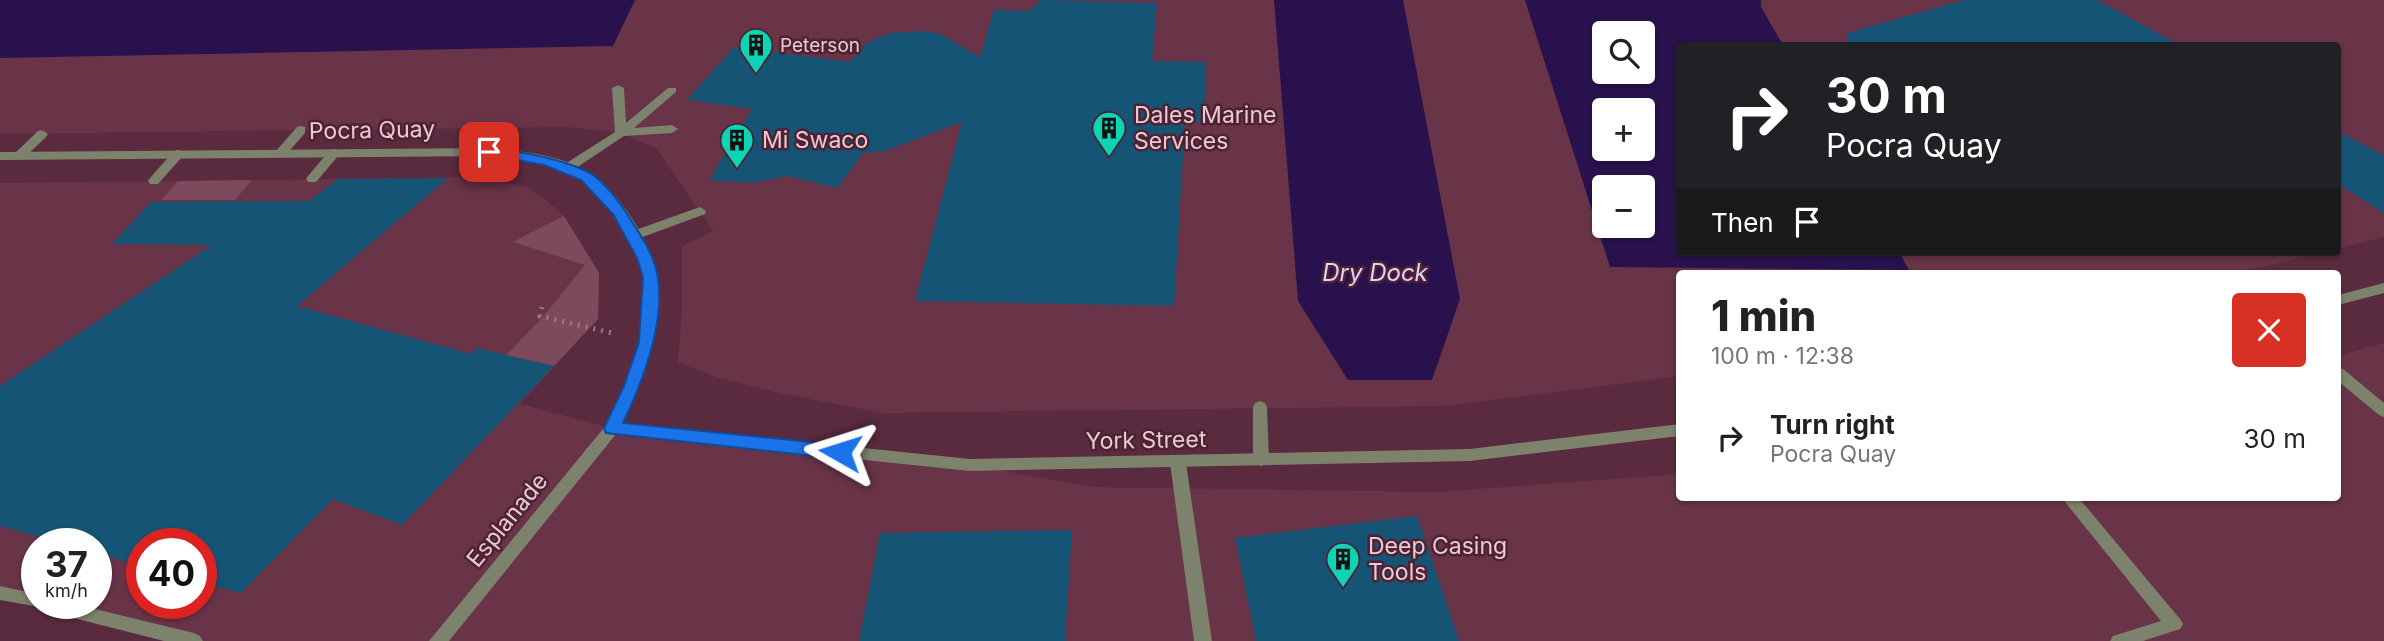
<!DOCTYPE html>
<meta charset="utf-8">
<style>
:root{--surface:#fff;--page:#f2f2f2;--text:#222;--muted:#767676}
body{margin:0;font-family:Inter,sans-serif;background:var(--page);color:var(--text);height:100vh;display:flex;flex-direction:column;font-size:26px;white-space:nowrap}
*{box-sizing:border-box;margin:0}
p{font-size:23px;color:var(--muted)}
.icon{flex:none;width:38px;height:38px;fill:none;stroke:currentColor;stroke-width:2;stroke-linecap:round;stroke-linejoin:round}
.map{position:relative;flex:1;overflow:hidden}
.drawer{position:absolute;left:1676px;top:270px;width:665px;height:231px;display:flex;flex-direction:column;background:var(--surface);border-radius:7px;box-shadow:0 2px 5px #0004}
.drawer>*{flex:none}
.banner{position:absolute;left:1676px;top:42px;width:665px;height:214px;border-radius:7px;box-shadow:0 2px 5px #0004;background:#202124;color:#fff;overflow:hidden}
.buttons{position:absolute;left:1592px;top:21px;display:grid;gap:14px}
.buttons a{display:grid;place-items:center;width:63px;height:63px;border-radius:7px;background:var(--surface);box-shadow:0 2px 5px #0004;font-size:35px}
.speed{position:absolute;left:21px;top:528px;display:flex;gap:14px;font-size:35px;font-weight:700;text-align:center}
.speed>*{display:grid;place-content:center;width:91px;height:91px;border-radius:50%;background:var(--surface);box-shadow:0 2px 5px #0004;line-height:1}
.speed small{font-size:18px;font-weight:400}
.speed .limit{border:10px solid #d22;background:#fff;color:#111}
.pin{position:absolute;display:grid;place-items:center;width:60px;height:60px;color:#fff;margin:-30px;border-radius:14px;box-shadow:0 4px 10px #0006}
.me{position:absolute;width:77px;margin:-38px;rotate:276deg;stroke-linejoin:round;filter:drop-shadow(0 0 5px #0008)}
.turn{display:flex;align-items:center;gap:24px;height:147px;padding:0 35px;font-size:32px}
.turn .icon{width:91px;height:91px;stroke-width:2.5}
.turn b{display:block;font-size:49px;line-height:60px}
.then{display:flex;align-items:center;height:66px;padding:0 35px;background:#0003;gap:14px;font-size:26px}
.round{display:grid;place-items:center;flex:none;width:74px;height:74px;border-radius:7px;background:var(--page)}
.headline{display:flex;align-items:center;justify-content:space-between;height:119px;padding:0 35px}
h1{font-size:42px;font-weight:800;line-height:52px}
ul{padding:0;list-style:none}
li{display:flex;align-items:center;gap:21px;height:98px;padding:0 35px}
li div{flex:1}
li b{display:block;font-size:26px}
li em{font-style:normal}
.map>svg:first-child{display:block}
.built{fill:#693348;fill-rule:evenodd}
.green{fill:#7d4a5d}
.water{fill:#29114d;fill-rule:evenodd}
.building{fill:#155475}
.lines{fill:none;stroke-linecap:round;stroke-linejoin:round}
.path{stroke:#9e7786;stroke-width:5;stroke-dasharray:2 6;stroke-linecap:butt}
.service{fill:#7d826c;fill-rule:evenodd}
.minor{fill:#7d826c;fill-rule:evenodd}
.tertiary{fill:#7d826c;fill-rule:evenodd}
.route{fill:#1a73e8;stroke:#114b97;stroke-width:2}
.labels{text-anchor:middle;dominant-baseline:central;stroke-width:5;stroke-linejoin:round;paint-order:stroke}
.far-poi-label{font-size:19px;fill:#e9cbd5;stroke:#4e2133;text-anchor:start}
.poi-label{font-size:23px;fill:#e9cbd5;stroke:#4e2133;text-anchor:start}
.street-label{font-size:23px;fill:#e9cbd5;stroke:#4e2133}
.water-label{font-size:24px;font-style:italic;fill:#ddd3fa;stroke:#4e2133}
</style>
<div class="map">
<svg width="2384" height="641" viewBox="0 0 2384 641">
<rect width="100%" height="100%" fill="#5a2b3e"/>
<!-- built -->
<path class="built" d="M 0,0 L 2384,0 L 2384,237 L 2338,249 L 2338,46 L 1680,46 L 1680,252 L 2328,252 L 2233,273 L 1680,273 L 1680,376 L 1446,406 L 884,413 L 783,394 L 712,376 L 678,362 L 682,311 L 682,246 L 713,231 L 656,148 L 621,133 L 567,127 L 0,134 ZM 1605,33 L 1643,33 L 1643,72 L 1605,72 ZM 1605,110 L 1643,110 L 1643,149 L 1605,149 ZM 1605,187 L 1643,187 L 1643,226 L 1605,226 Z
M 470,177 L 525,186 L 546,200 L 564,216 L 599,273 L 598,319 L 520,404 L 612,428 L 970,465 L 1094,487 L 1437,492 L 1680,474 L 1680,497 L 2338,497 L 2338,356 L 2384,343 L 2384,641 L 194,641 L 46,604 L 96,604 L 96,544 L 37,544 L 37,601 L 0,593 L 0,183 L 178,181 L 162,200 L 235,200 L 252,180 ZM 142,544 L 201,544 L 201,604 L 142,604 Z"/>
<!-- green -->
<path class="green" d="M 252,180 L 235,200 L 161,200 L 178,181 Z
M 564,216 L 599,273 L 598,319 L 554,366 L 506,355 L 542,318 L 585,265 L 513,242 Z"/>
<!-- water -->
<path class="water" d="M 0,0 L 635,0 L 613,46 L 0,58 Z
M 1274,0 L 1403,0 L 1460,299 L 1432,380 L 1348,380 L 1298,301 Z
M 1525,0 L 1761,0 L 1761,7 L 1783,45 L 1680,46 L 1680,252 L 1899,252 L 1909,270 L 1610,267 ZM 1643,33 L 1643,72 L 1605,72 L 1605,33 ZM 1643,110 L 1643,149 L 1605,149 L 1605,110 ZM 1643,187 L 1643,226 L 1605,226 L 1605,187 Z"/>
<!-- building -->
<path class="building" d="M 1041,0 L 1157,3 L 1152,61 L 1206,62 L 1204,122 L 1185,122 L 1174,306 L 915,301 L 962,122 L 885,151 L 863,153 L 837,188 L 787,176 L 752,183 L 709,180 L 752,109 L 687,100 L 734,47 L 850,62 L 863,46 L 875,39 L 891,33 L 925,31 L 940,34 L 980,57 L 994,10 L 1029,11 Z
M 1964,0 L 2097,0 L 2181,46 L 1848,46 L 1847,33 Z
M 2338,131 L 2384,156 L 2384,213 L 2338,184 Z
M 448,178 L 297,306 L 471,354 L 476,348 L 554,366 L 402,525 L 333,499 L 241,593 L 201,582 L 201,544 L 142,544 L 142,566 L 96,553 L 96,544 L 65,544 L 0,526 L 0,386 L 212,245 L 112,244 L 151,202 L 309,201 L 338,179 Z
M 1417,516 L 1459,641 L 1256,641 L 1235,538 Z
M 1072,530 L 1065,641 L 859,641 L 880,533 Z"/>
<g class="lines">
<!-- path -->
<path class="path" d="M 542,307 L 540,316 L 612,333"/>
<!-- service -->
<path class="service" d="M 618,85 L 624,88 L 626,123 L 668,88 L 676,88 L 676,92 L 634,128 L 672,125 L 678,129 L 672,133 L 624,136 L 573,170 L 565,170 L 563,167 L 565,164 L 615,132 L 612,88 Z
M 301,126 L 305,127 L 305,133 L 284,157 L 276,157 L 274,154 L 276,151 L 297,127 Z
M 42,130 L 48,134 L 46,137 L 23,159 L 15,159 L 13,156 L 15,153 L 38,131 Z
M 334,149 L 338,150 L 340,153 L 338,156 L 316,182 L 308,182 L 306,179 L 308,176 L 330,150 Z
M 178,150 L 182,151 L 184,154 L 182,157 L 158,184 L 150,184 L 148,181 L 150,178 L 174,151 Z
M 700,207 L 706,211 L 705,214 L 640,238 L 635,239 L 628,235 L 630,232 Z
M 2338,368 L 2343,369 L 2384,403 L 2384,417 L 2379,415 L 2338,381 Z
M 1260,401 L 1265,403 L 1267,407 L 1269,460 L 1266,464 L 1261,466 L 1256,464 L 1253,460 L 1253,407 L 1255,403 Z
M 1178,457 L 1184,459 L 1186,463 L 1212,641 L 1194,641 L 1170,463 L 1172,459 Z
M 2061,497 L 2078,497 L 2180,619 L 2183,624 L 2180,629 L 2143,641 L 2110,641 L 2113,636 L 2161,621 Z"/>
<!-- minor -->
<path class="minor" d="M 489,148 C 517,151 546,153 572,164 C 597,175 616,194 631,217 C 679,289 656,361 617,432 L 607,432 L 604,428 C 619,398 635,367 641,334 C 654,270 626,195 562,169 C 539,160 514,158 489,156 L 0,160 L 0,152 Z
M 0,586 L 37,594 L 37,604 L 74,604 L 194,633 L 200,636 L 203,641 L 164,641 L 46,611 L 39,607 L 0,600 Z"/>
<!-- tertiary -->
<path class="tertiary" d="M 2384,283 L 2384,293 L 2338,305 L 2338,295 Z
M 612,422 L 970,459 L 1470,449 L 1680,424 L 1680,436 L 1470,461 L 970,471 L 616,434 L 449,641 L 429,641 L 607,424 Z"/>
</g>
<!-- route -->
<path class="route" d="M 489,147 C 523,153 557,157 588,172 C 604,180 622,205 631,220 C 638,232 647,244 652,257 C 673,305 644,379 623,423 L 840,445 L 849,452 L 847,457 L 840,459 L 606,433 L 604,428 L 624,386 L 639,342 L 643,277 L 637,258 L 613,214 L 581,180 L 544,165 L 484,154 L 484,149 Z"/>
<!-- icons -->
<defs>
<symbol id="building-pin" viewBox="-11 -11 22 30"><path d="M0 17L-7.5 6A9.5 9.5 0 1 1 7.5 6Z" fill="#0bd5b5" stroke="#4e2133"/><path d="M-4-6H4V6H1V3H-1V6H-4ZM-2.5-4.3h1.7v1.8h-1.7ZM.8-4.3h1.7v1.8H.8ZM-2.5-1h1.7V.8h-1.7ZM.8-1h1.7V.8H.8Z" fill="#111"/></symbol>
</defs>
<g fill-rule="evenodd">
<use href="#building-pin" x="737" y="26" width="38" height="52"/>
<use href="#building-pin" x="1090" y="109" width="38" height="52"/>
<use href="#building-pin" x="718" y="121" width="38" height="52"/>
<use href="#building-pin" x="1324" y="540" width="38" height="52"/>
</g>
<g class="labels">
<!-- far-poi labels -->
<g class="far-poi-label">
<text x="780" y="45">Peterson</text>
</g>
<!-- poi labels -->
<g class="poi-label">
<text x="1134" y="115">Dales Marine<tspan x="1134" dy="26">Services</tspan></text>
<text x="762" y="140">Mi Swaco</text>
<text x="1368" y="546">Deep Casing<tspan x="1368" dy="26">Tools</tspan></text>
</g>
<!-- street labels -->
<g class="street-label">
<text transform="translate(372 130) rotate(-1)">Pocra Quay</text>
<text transform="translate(1146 440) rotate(-1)">York Street</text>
<text transform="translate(507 520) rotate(-51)">Esplanade</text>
</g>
<!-- water labels -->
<g class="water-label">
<text x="1375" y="272">Dry Dock</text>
</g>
</g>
</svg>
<div class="buttons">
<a><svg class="icon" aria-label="search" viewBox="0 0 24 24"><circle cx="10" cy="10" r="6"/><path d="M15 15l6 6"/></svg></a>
<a>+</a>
<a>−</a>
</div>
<div class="speed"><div>37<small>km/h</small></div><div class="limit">40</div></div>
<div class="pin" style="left:489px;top:152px;background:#d93025"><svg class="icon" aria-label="arrive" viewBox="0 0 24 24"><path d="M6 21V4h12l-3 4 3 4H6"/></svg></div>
<svg class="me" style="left:840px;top:452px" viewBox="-20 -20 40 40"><path d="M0-17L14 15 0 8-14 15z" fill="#1a73e8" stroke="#fff" stroke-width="4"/></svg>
<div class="banner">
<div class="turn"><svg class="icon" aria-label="right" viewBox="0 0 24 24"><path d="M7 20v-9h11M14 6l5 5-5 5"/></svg><div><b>30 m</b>Pocra Quay</div></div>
<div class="then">Then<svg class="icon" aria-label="arrive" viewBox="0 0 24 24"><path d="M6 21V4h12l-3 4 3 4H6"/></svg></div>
</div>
<section class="drawer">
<div class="headline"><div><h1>1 min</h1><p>100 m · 12:38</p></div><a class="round" style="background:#d93025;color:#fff"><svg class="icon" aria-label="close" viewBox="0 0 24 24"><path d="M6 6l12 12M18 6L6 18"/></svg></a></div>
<ul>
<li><svg class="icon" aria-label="right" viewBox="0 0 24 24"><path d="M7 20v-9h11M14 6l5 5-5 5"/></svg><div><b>Turn right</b><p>Pocra Quay</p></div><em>30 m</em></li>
</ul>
</section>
</div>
